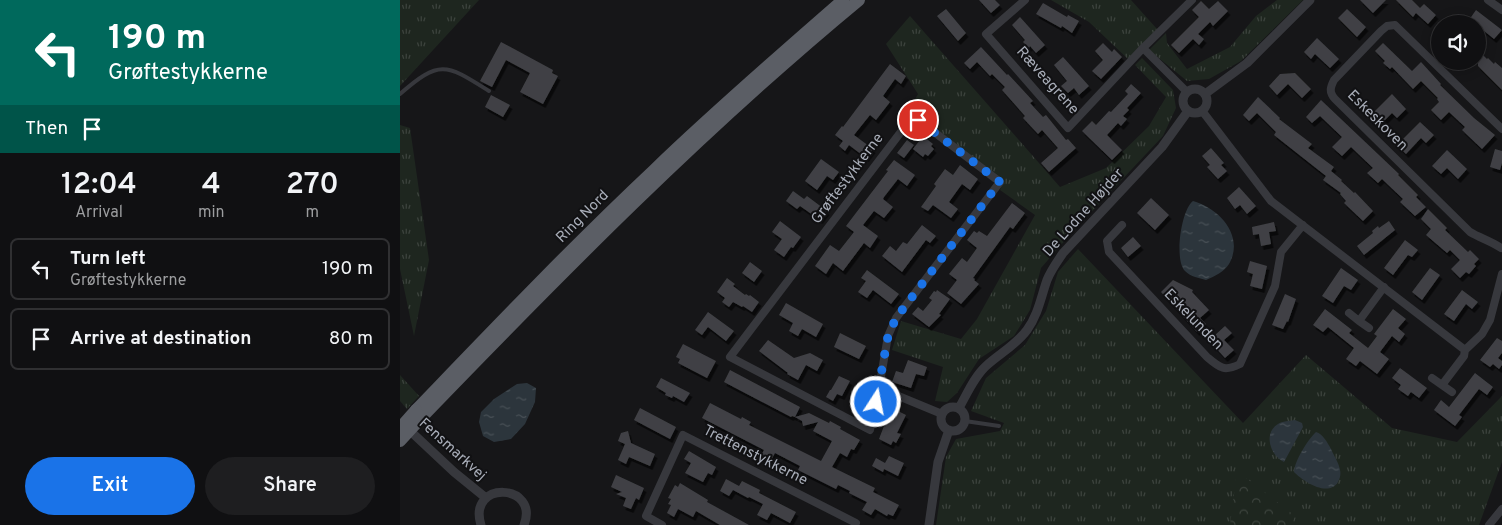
<!DOCTYPE html>
<meta charset="utf-8">
<style>
:root{--surface:#101012;--page:#1e1e20;--text:#f1f3f6;--muted:#9c9d9f;--line:#303032;--accent:#1a73e8}
body{margin:0;font-family:Overpass,sans-serif;background:var(--page);color:var(--text);height:100vh;display:flex;flex-direction:column;font-size:19px;white-space:nowrap}
*{box-sizing:border-box;margin:0}
p{font-size:16px;color:var(--muted)}
.icon{flex:none;width:28px;height:28px;fill:none;stroke:currentColor;stroke-width:2;stroke-linecap:round;stroke-linejoin:round}
.map{position:relative;flex:1;overflow:hidden}
.drawer{display:flex;flex-direction:column;background:var(--surface);width:400px}
.drawer>*{flex:none}
.top-card{background:#00695c;color:#fff;overflow:hidden}
.tools{position:absolute;left:1031px;top:15px;display:grid;gap:10px}
.tools a{display:grid;place-items:center;width:55px;height:55px;border-radius:50%;background:var(--surface);box-shadow:0 2px 12px #0003,0 0 0 1px var(--line);font-size:25px}
.pin{position:absolute;display:grid;place-items:center;width:42px;height:42px;color:#fff;margin:-21px;border:2px solid #fff;border-radius:50%;box-shadow:0 1px 5px #0007}
.me{position:absolute;width:55px;margin:-28px;rotate:11deg;stroke-linejoin:round;filter:drop-shadow(0 0 4px #0008)}
.turn{display:flex;align-items:center;gap:18px;height:105px;padding:0 25px;font-size:22px}
.turn .icon{width:65px;height:65px;stroke-width:2.5}
.turn b{display:block;font-size:35px;line-height:42px}
.then{display:flex;align-items:center;height:48px;padding:0 25px;background:#0003;gap:10px;font-size:19px}
.eta{display:flex;justify-content:space-evenly;align-items:center;height:85px;text-align:center}
.eta b{font-size:30px;font-weight:600;line-height:35px}
.primary-button{display:flex;gap:10px;margin-top:auto;padding:10px 25px}
.primary-button a{flex:1;height:58px;border-radius:30px;background:var(--accent);color:#fff;font-size:20px;font-weight:600;line-height:58px;text-align:center}
.primary-button a+a{background:var(--page);color:var(--text)}
ul{padding:0;list-style:none}
li{display:flex;align-items:center;gap:15px;height:62px;margin:0 10px 8px;padding:0 15px;border:2px solid var(--line);border-radius:8px}
li div{flex:1}
li b{display:block;font-size:19px}
li em{font-style:normal}
main{display:flex;flex:1;min-height:0}
.map>svg:first-child{display:block}
.grass{fill:url(#grass-tufts)}
.forest{fill:url(#forest-crowns)}
.water{fill:url(#water-ripples)}
.building{fill:#404145;filter:url(#shadow)}
.lines{fill:none;stroke-linecap:round;stroke-linejoin:round}
.service{stroke:#37383d;stroke-width:4}
.minor{stroke:#37383d;stroke-width:8}
.tertiary{stroke:#37383d;stroke-width:9}
.trunk{stroke:#5b5e65;stroke-width:12}
.trunk-bridge{stroke:#5b5e65;stroke-width:12}
.route{stroke:#1a73e8;stroke-width:9;stroke-dasharray:0 16.2}
.labels{text-anchor:middle;dominant-baseline:central;stroke-width:4;stroke-linejoin:round;paint-order:stroke}
.street-label{font-size:15px;fill:#a8adb8;stroke:#111113}
</style>
<main>
<section class="drawer">
<div class="top-card">
<div class="turn"><svg class="icon" aria-label="left" viewBox="0 0 24 24"><path d="M17 20v-9H6M10 6l-5 5 5 5"/></svg><div><b>190 m</b>Grøftestykkerne</div></div>
<div class="then">Then<svg class="icon" aria-label="arrive" viewBox="0 0 24 24"><path d="M6 21V4h12l-3 4 3 4H6"/></svg></div>
</div>
<div class="eta">
<div><b>12:04</b><p>Arrival</p></div>
<div><b>4</b><p>min</p></div>
<div><b>270</b><p>m</p></div>
</div>
<ul>
<li><svg class="icon" aria-label="left" viewBox="0 0 24 24"><path d="M17 20v-9H6M10 6l-5 5 5 5"/></svg><div><b>Turn left</b><p>Grøftestykkerne</p></div><em>190 m</em></li>
<li><svg class="icon" aria-label="arrive" viewBox="0 0 24 24"><path d="M6 21V4h12l-3 4 3 4H6"/></svg><div><b>Arrive at destination</b></div><em>80 m</em></li>
</ul>
<div class="primary-button"><a>Exit</a><a>Share</a></div>
</section>
<div class="map">
<svg width="1102" height="525" viewBox="0 0 1102 525">
<defs>
<pattern id="grass-tufts" width="24" height="20" patternUnits="userSpaceOnUse" patternTransform="scale(1.25)"><rect width="24" height="20" fill="#1e261f"/><path d="M3 7l-1-3M5 7V3M7 7l1-3M15 17l-1-3M17 17v-4M19 17l1-3" fill="none" stroke="#3c433d"/></pattern>
<pattern id="forest-crowns" width="20" height="18" patternUnits="userSpaceOnUse" patternTransform="scale(1.25)"><rect width="20" height="18" fill="#1e261f"/><path d="M2 6a3 3 0 1 1 6 0M12 15a3 3 0 1 1 6 0" fill="none" stroke="#3c433d"/></pattern>
<pattern id="water-ripples" width="26" height="14" patternUnits="userSpaceOnUse" patternTransform="scale(1.25)"><rect width="26" height="14" fill="#2c353c"/><path d="M2 4q2-2 4 0t4 0M15 11q2-2 4 0t4 0" fill="none" stroke="#485056"/></pattern>
<filter id="shadow"><feDropShadow dx="2.5" dy="4" stdDeviation="0" flood-color="#0009"/></filter>
</defs>
<rect width="100%" height="100%" fill="#161618"/>
<!-- grass -->
<path class="grass" d="M 0,0 L 79,0 L 0,86 Z
M 651,0 L 731,0 L 757,29 L 728,59 L 689,22 Z
M 877,0 L 903,0 L 841,61 L 809,79 L 787,81 L 749,50 L 766,33 L 767,43 L 787,69 L 830,47 L 856,16 Z
M 510,16 L 660,187 L 706,168 L 749,126 L 766,97 L 735,65 L 742,58 L 773,90 L 776,108 L 763,136 L 667,238 L 641,268 L 630,310 L 614,336 L 579,359 L 557,393 L 547,402 L 535,401 L 543,367 L 492,350 L 501,321 L 561,339 L 577,319 L 635,215 L 600,190 L 604,181 L 509,110 L 518,94 L 486,44 Z
M 0,125 L 10,128 L 29,260 L 14,336 L 0,269 Z
M 678,249 L 843,423 L 906,355 L 992,428 L 1057,442 L 1102,396 L 1102,462 L 1079,525 L 536,525 L 546,457 L 556,439 L 600,431 L 604,423 L 571,411 L 586,378 L 625,345 L 646,311 L 658,272 Z
M 0,375 L 19,396 L 7,409 L 0,401 Z"/>
<!-- forest -->
<path class="forest" d="M 837,471 L 895,516 L 892,525 L 830,525 Z"/>
<!-- water -->
<path class="water" d="M 793,201 C 819,208 845,236 829,264 C 824,272 815,276 806,280 C 799,278 791,277 785,271 C 774,260 781,210 793,201 Z
M 127,383 L 136,388 L 135,402 L 125,424 L 111,439 L 94,442 L 83,436 L 79,422 L 81,412 L 94,399 L 117,384 Z
M 895,420 L 902,423 L 903,427 L 884,462 C 870,455 863,433 878,424 C 882,421 890,421 895,420 Z
M 916,432 C 923,434 927,442 931,449 C 934,456 939,463 940,470 C 941,474 940,478 938,482 C 928,498 903,481 894,472 C 895,460 907,441 916,432 Z"/>
<!-- building -->
<path class="building" d="M 579,0 L 595,0 L 600,5 L 591,13 Z
M 960,0 L 986,0 L 973,13 Z
M 996,0 L 1012,0 L 1020,8 L 1024,4 L 1036,15 L 1028,24 L 1016,13 L 1013,17 Z
M 801,1 L 809,9 L 818,1 L 828,11 L 813,26 L 810,22 L 798,34 L 804,39 L 799,45 L 793,39 L 779,53 L 771,45 L 799,17 L 792,10 Z
M 643,3 L 667,17 L 668,15 L 679,21 L 672,33 L 662,26 L 661,28 L 636,14 Z
M 546,9 L 566,33 L 558,41 L 537,16 Z
M 947,9 L 966,27 L 957,37 L 938,18 Z
M 1076,10 L 1102,30 L 1094,39 L 1078,26 L 1078,24 L 1074,24 L 1069,20 Z
M 620,17 L 645,45 L 636,53 L 630,46 L 629,48 L 623,42 L 625,40 L 612,25 Z
M 917,38 L 939,59 L 930,68 L 915,54 L 911,59 L 904,52 Z
M 101,42 L 153,70 L 152,73 L 158,76 L 143,104 L 120,92 L 130,73 L 106,60 L 92,87 L 80,81 Z
M 703,43 L 712,52 L 714,49 L 722,57 L 701,79 L 692,71 L 703,60 L 695,51 Z
M 983,43 L 1012,71 L 1021,62 L 1041,84 L 1040,85 L 1074,118 L 1095,135 L 1082,149 L 1062,130 L 1065,127 L 1049,112 L 1041,120 L 1031,110 L 1039,102 L 1037,99 L 1038,98 L 1021,81 L 1013,89 L 992,67 L 990,69 L 983,63 L 985,61 L 975,51 Z
M 581,47 L 607,75 L 608,74 L 633,101 L 630,103 L 643,117 L 646,115 L 666,140 L 668,139 L 676,148 L 649,172 L 641,163 L 658,148 L 642,130 L 638,134 L 623,118 L 625,116 L 602,90 L 605,87 L 592,74 L 590,76 L 577,62 L 570,69 L 564,63 Z
M 1078,50 L 1087,59 L 1088,58 L 1094,64 L 1095,62 L 1102,68 L 1102,90 L 1078,66 Z
M 663,57 L 689,86 L 679,95 L 674,88 L 668,93 L 661,86 L 667,81 L 654,65 Z
M 490,64 L 506,76 L 501,84 L 495,79 L 483,96 L 490,102 L 476,120 L 470,115 L 454,135 L 473,149 L 466,158 L 449,145 L 445,151 L 439,146 L 443,141 L 435,135 L 442,126 L 443,127 Z
M 895,73 L 911,89 L 902,98 L 888,84 L 877,95 L 869,86 L 880,74 Z
M 731,84 L 741,93 L 727,108 L 729,110 L 723,116 L 727,119 L 721,126 L 718,123 L 707,135 L 722,150 L 712,160 L 682,131 L 692,121 L 696,125 L 709,111 L 711,112 L 728,94 L 725,91 Z
M 992,94 L 1006,109 L 997,118 L 992,113 L 978,127 L 968,118 Z
M 91,95 L 110,105 L 103,117 L 85,107 Z
M 858,97 L 880,118 L 879,119 L 912,144 L 908,148 L 934,167 L 931,171 L 942,180 L 941,181 L 954,193 L 955,192 L 973,211 L 963,221 L 944,203 L 946,201 L 940,194 L 941,193 L 923,180 L 926,176 L 874,135 L 876,132 L 857,113 L 849,121 L 843,115 Z
M 921,100 L 999,174 L 998,175 L 1018,195 L 1016,197 L 1026,207 L 1015,216 L 1000,202 L 1003,199 L 982,179 L 978,183 L 967,173 L 973,168 L 951,147 L 942,156 L 932,147 L 942,137 L 920,116 L 912,123 L 906,117 Z
M 1020,122 L 1034,135 L 1026,143 L 1021,138 L 1006,154 L 997,145 Z
M 523,136 L 533,144 L 531,146 L 534,149 L 528,156 L 525,154 L 523,157 L 513,149 Z
M 507,140 L 514,145 L 504,158 L 497,153 Z
M 811,148 L 824,163 L 821,165 L 827,171 L 818,179 L 807,167 L 810,165 L 802,156 Z
M 1095,149 L 1102,151 L 1102,163 L 1100,170 L 1090,167 Z
M 1047,150 L 1067,169 L 1058,179 L 1047,168 L 1041,174 L 1032,166 Z
M 421,159 L 439,172 L 433,180 L 427,176 L 417,190 L 405,181 Z
M 494,160 L 515,175 L 507,186 L 498,179 L 484,197 L 483,199 L 493,207 L 484,218 L 474,211 L 463,225 L 478,236 L 470,248 L 464,243 L 443,271 L 433,263 L 426,274 L 415,266 L 430,245 L 439,251 L 454,232 L 446,226 L 488,171 L 486,170 Z
M 560,165 L 578,179 L 570,190 L 562,184 L 549,202 L 558,209 L 551,218 L 533,205 L 528,211 L 521,207 L 536,186 L 534,184 L 545,169 L 553,175 Z
M 839,187 L 856,206 L 847,214 L 840,205 L 835,209 L 827,198 Z
M 393,191 L 404,199 L 407,196 L 427,211 L 420,220 L 400,206 L 397,209 L 386,201 Z
M 751,198 L 769,215 L 755,230 L 737,213 Z
M 612,203 L 625,213 L 613,229 L 610,227 L 573,278 L 575,279 L 574,280 L 579,284 L 561,304 L 547,293 L 557,280 L 549,274 L 562,258 L 567,262 L 577,248 L 567,240 L 574,231 L 577,233 L 579,231 L 587,236 Z
M 1028,209 L 1047,228 L 1045,230 L 1068,252 L 1070,250 L 1079,259 L 1074,264 L 1076,266 L 1069,274 L 1066,272 L 1060,278 L 1051,269 L 1060,260 L 1050,250 L 1047,253 L 1026,235 L 1031,229 L 1021,219 Z
M 380,221 L 401,237 L 393,248 L 391,247 L 384,257 L 374,250 L 382,239 L 372,232 Z
M 989,221 L 995,230 L 964,255 L 957,246 L 973,233 L 972,231 L 978,226 L 979,228 Z
M 874,222 L 876,231 L 869,232 L 871,244 L 861,246 L 859,234 L 853,235 L 852,227 Z
M 522,225 L 536,236 L 530,243 L 526,240 L 502,272 L 482,256 L 490,246 L 496,251 L 503,242 L 507,244 Z
M 733,237 L 741,246 L 728,257 L 721,248 Z
M 1005,240 L 1018,250 L 1012,257 L 1008,255 L 993,275 L 984,268 Z
M 850,261 L 867,266 L 862,289 L 850,286 L 853,274 L 847,272 Z
M 350,262 L 362,271 L 354,282 L 342,273 Z
M 941,268 L 958,280 L 951,290 L 944,286 L 933,303 L 922,296 Z
M 1030,268 L 1040,275 L 1022,300 L 1012,292 Z
M 467,270 L 499,294 L 491,304 L 473,290 L 467,298 L 458,292 L 466,281 L 461,278 Z
M 327,278 L 335,284 L 333,286 L 345,295 L 346,294 L 349,296 L 350,295 L 359,302 L 352,312 L 343,306 L 342,307 L 333,302 L 329,307 L 322,302 L 325,298 L 317,292 Z
M 773,280 L 793,290 L 792,292 L 809,310 L 800,318 L 806,324 L 797,332 L 761,292 Z
M 537,290 L 550,299 L 539,314 L 541,315 L 529,327 L 512,314 L 518,307 L 523,311 L 532,300 L 529,298 L 534,291 L 536,292 Z
M 1062,290 L 1078,302 L 1072,309 L 1066,304 L 1054,321 L 1044,314 Z
M 885,294 L 896,299 L 888,322 L 887,321 L 883,329 L 872,325 Z
M 386,303 L 423,324 L 416,337 L 402,329 L 398,336 L 389,331 L 393,323 L 379,315 Z
M 925,309 L 952,330 L 949,333 L 968,348 L 977,336 L 974,334 L 993,309 L 1006,319 L 998,328 L 1005,334 L 999,342 L 992,336 L 980,352 L 989,359 L 977,374 L 960,361 L 956,366 L 946,359 L 954,348 L 928,327 L 923,332 L 913,325 Z
M 308,312 L 334,331 L 326,341 L 308,327 L 302,335 L 295,330 Z
M 825,326 L 832,333 L 824,340 L 834,350 L 825,358 L 813,345 L 818,340 L 814,336 Z
M 440,333 L 466,346 L 459,359 L 434,347 Z
M 1097,338 L 1102,341 L 1102,353 L 1098,358 L 1102,361 L 1102,365 L 1099,369 L 1093,364 L 1090,367 L 1080,360 Z
M 368,340 L 394,358 L 410,353 L 423,360 L 417,371 L 406,365 L 398,380 L 387,374 L 388,373 L 359,351 Z
M 283,344 L 316,361 L 307,378 L 278,363 L 280,359 L 276,357 Z
M 508,360 L 527,367 L 524,376 L 516,374 L 511,388 L 492,382 L 496,371 L 503,373 Z
M 1000,368 L 1027,388 L 1019,398 L 1011,392 L 1008,396 L 998,389 L 1001,385 L 992,378 Z
M 330,370 L 400,407 L 395,417 L 392,416 L 391,417 L 324,382 Z
M 1075,373 L 1093,387 L 1087,395 L 1079,389 L 1059,415 L 1062,417 L 1055,426 L 1034,410 L 1041,400 L 1049,407 Z
M 439,376 L 450,381 L 442,396 L 437,394 L 433,401 L 426,397 L 430,390 L 431,390 Z
M 261,378 L 290,393 L 284,402 L 273,396 L 272,398 L 265,395 L 266,393 L 256,387 Z
M 310,403 L 341,419 L 342,417 L 351,422 L 349,425 L 421,461 L 432,441 L 413,431 L 418,422 L 403,426 L 402,421 L 395,417 L 409,413 L 429,423 L 430,421 L 441,427 L 440,429 L 460,440 L 454,450 L 451,449 L 447,457 L 440,453 L 432,467 L 475,488 L 473,492 L 499,505 L 493,516 L 488,514 L 487,516 L 475,509 L 471,515 L 462,510 L 467,502 L 449,493 L 450,491 L 438,485 L 436,489 L 398,470 L 400,466 L 375,453 L 370,462 L 360,457 L 364,450 L 302,418 Z
M 240,408 L 276,427 L 270,439 L 234,420 Z
M 494,409 L 506,415 L 497,433 L 501,434 L 496,443 L 493,441 L 491,445 L 479,439 L 484,426 L 485,427 Z
M 228,431 L 231,443 L 255,454 L 250,466 L 229,457 L 226,464 L 218,460 L 225,444 L 218,441 L 221,433 Z
M 289,451 L 316,467 L 312,475 L 308,473 L 303,482 L 285,473 L 291,463 L 284,459 Z
M 489,456 L 504,463 L 498,476 L 484,469 L 483,472 L 472,466 L 476,458 L 485,463 Z
M 216,475 L 244,488 L 239,500 L 236,498 L 231,509 L 223,506 L 226,498 L 216,494 L 222,492 L 211,487 Z
M 326,479 L 339,486 L 342,481 L 360,490 L 359,493 L 396,512 L 390,523 L 371,513 L 367,520 L 357,515 L 363,504 L 349,497 L 348,498 L 333,490 L 329,496 L 320,491 Z
M 280,483 L 308,500 L 307,502 L 349,525 L 320,525 L 296,511 L 293,517 L 278,509 L 274,517 L 267,513 L 271,505 L 268,504 L 271,499 L 268,498 L 275,485 L 278,487 Z"/>
<g class="lines">
<!-- service -->
<path class="service" d="M 0,94 C 40,59 46,64 89,91
M 565,421 L 599,426"/>
<!-- minor -->
<path class="minor" d="M 625,0 L 586,34 L 668,128 L 743,48 L 792,0
M 1088,0 L 1102,10
M 743,48 L 787,92
M 803,112 L 871,201 L 1065,350 L 1082,334 L 1090,320 L 1102,274
M 722,225 L 707,241 L 709,252 L 807,357 C 820,368 824,372 840,364 L 875,286 L 881,252 L 903,225
M 1101,248 C 1091,241 1080,238 1070,232 L 935,99 C 929,92 930,88 934,80 L 981,31 L 987,26 L 995,25 L 1102,129
M 949,313 L 959,321 L 984,287
M 959,321 L 969,328
M 1032,378 L 1052,392
M 1042,385 L 1064,356 L 1065,350
M 479,388 L 488,336 L 496,318 L 600,182 L 513,116 L 330,357 L 470,430 L 479,388 L 542,414
M 262,525 L 246,516 L 283,435 L 456,523 L 455,525
M 1089,525 L 1102,509"/>
<!-- tertiary -->
<path class="tertiary" d="M783 101a12 12 0 1 1 24 0a12 12 0 1 1-24 0Z
M 805,94 L 847,63 L 910,0
M541 419a12 12 0 1 1 24 0a12 12 0 1 1-24 0Z
M 559,408 C 567,394 574,377 586,366 C 599,354 616,345 627,330 C 638,315 641,297 647,280 C 651,270 657,262 663,253 L 762,147 L 788,111
M 6,427 L 54,472 L 86,498
M 81,525 C 67,480 140,483 124,525
M 529,525 L 538,462 L 549,430"/>
<!-- trunk -->
<path class="trunk" d="M 16,410 C 94,329 172,247 254,170 C 315,111 379,56 443,0
M 23,416 C 162,272 304,128 459,0"/>
<!-- trunk-bridge -->
<path class="trunk-bridge" d="M 0,428 L 16,410
M 0,441 L 23,416"/>
</g>
<g class="lines">
<!-- route -->
<path class="route" d="M 476,402 L 488,336 L 496,318 L 600,182 L 518,120"/>
</g>
<g class="labels">
<!-- street labels -->
<g class="street-label">
<text transform="translate(647 81) rotate(48)">Ræveagrene</text>
<text transform="translate(977 121) rotate(45)">Eskeskoven</text>
<text transform="translate(448 179) rotate(-53)">Grøftestykkerne</text>
<text transform="translate(684 213) rotate(-48)">De Lodne Højder</text>
<text transform="translate(183 217) rotate(-45)">Ring Nord</text>
<text transform="translate(793 320) rotate(46)">Eskelunden</text>
<text transform="translate(52 450) rotate(42)">Fensmarkvej</text>
<text transform="translate(355 456) rotate(27)">Trettenstykkerne</text>
</g>
</g>
</svg>
<div class="tools">
<a><svg class="icon" aria-label="sound" viewBox="0 0 24 24"><path d="M4 9h4l5-4v14l-5-4H4zM17 9q2 3 0 6"/></svg></a>
</div>
<div class="pin" style="left:518px;top:120px;background:#d93025"><svg class="icon" aria-label="arrive" viewBox="0 0 24 24"><path d="M6 21V4h12l-3 4 3 4H6"/></svg></div>
<svg class="me" style="left:476px;top:402px" viewBox="-20 -20 40 40"><circle r="17" fill="#1a73e8" stroke="#fff" stroke-width="3"/><path d="M0-11L8 9 0 5-8 9z" fill="#fff"/></svg>
</div>
</main>
